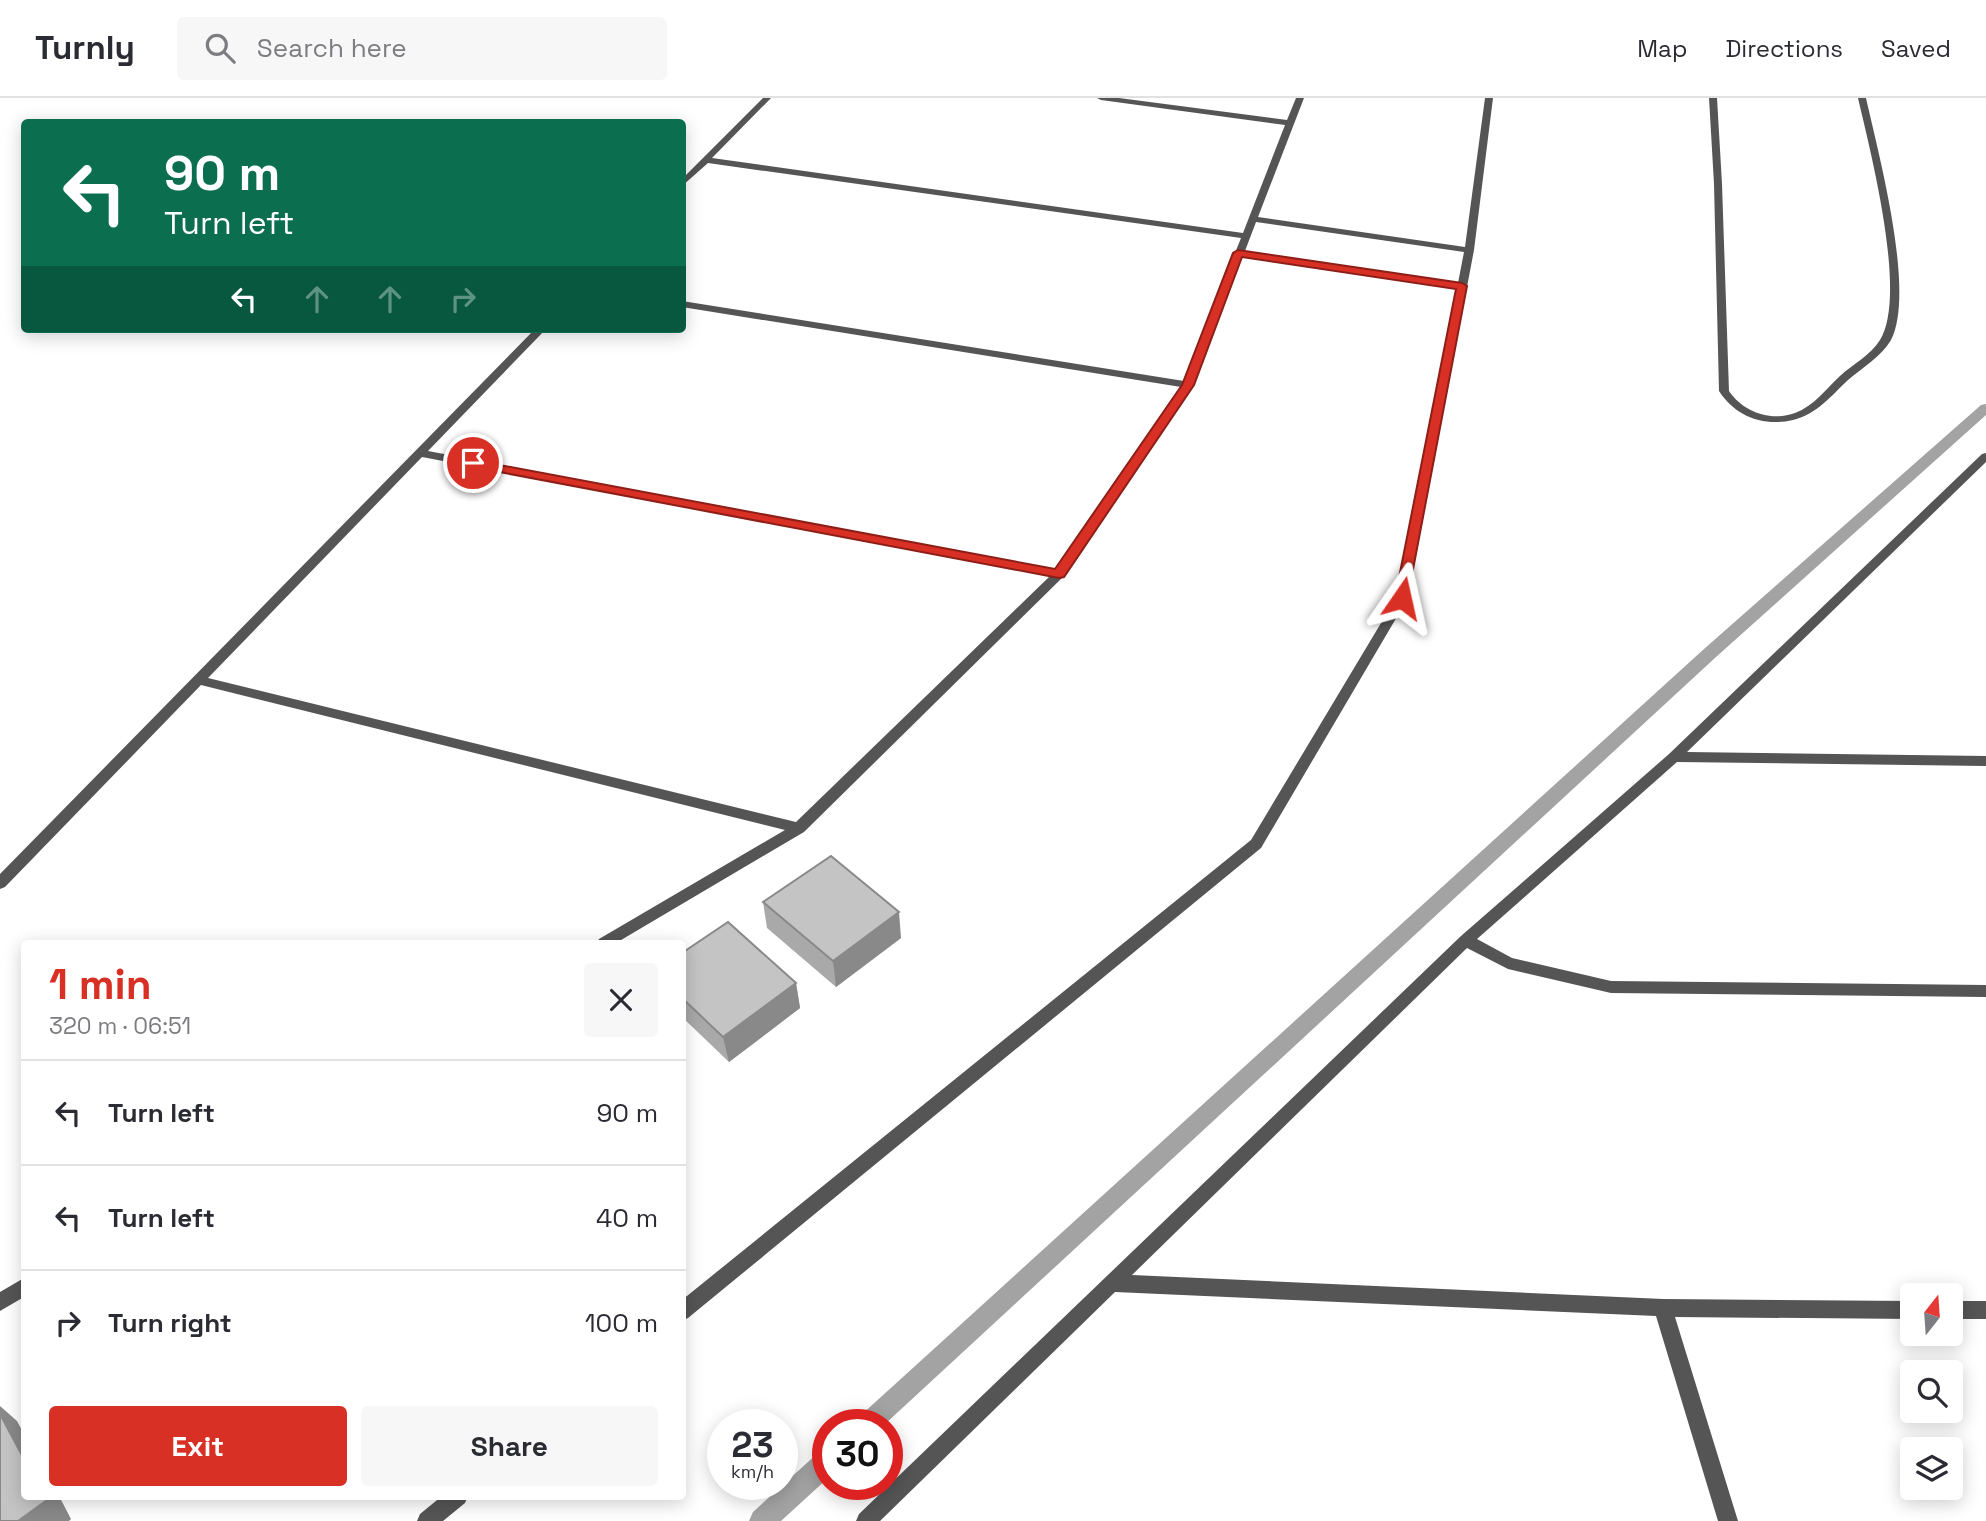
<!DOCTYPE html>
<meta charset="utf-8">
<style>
:root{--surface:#fff;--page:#f7f7f7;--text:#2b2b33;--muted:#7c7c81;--line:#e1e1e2;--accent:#d93025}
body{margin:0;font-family:"Space Grotesk",sans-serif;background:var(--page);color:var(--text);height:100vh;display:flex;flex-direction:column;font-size:26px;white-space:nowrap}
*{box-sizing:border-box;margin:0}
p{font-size:23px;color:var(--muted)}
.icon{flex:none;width:38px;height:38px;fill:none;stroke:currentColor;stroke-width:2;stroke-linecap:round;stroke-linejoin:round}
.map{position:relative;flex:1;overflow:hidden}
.drawer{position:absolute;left:21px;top:842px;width:665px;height:560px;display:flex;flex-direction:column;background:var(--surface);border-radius:7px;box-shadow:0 4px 18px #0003}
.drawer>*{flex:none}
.top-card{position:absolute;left:21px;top:21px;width:665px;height:214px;border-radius:7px;box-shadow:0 4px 18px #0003;background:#0b6e4f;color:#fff;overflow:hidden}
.needle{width:46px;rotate:17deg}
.tools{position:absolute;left:1900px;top:1185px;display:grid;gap:14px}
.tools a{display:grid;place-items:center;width:63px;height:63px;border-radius:7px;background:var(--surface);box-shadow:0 4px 18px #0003;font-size:35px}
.speed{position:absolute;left:707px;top:1311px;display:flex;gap:14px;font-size:35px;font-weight:700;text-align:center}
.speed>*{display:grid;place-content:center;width:91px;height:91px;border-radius:50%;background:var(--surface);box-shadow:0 4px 18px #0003;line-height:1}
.speed small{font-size:18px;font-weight:400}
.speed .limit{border:10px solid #d22;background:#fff;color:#111}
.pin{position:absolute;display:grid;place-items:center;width:60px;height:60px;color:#fff;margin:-30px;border:4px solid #fff;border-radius:50%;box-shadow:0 2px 7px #0007}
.me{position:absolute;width:77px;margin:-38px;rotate:11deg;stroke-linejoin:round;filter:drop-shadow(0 0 5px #0008)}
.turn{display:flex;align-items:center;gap:24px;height:147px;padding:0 28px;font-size:32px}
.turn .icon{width:91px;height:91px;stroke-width:2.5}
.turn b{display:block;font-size:49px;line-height:60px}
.lanes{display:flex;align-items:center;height:66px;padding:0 28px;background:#0003;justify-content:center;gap:35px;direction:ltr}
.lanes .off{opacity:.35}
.round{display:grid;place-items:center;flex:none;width:74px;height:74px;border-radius:7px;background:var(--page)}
.summary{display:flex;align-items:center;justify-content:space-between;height:119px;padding:0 28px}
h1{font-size:42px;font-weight:700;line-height:52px;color:var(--accent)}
.cta{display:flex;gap:14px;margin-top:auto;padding:14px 28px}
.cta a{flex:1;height:80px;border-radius:7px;background:var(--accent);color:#fff;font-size:28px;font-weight:700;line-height:80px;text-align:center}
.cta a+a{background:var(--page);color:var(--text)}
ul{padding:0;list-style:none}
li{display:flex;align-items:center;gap:21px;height:105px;padding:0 28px;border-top:2px solid var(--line)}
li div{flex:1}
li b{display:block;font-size:26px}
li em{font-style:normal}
header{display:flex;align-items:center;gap:42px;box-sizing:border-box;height:98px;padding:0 35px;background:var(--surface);border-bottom:2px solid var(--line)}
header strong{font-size:33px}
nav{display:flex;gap:38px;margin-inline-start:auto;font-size:24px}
.search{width:490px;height:63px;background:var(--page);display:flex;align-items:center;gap:18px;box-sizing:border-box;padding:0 24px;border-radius:7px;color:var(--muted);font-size:26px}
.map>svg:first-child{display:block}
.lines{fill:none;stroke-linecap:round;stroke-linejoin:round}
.stream{fill:#a3a3a3;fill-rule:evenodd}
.lane{fill:#555;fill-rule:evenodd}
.street{fill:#555;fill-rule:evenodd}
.wall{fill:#a9a9a9}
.shaded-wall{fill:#898989}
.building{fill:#c4c4c4;stroke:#898989;stroke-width:2}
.route{fill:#d93025;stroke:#8d1f18;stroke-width:2}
</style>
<header>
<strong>Turnly</strong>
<div class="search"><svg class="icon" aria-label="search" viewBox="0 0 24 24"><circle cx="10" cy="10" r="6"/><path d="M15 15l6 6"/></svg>Search here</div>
<nav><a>Map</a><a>Directions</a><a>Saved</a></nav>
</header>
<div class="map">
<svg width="1986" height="1423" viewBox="0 0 1986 1423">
<rect width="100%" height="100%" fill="#fff"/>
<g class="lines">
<!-- stream -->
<path class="stream" d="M 1986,306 L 1986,317 L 1716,559 L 885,1326 L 856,1326 L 860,1318 L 1704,551 L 1981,307 Z
M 828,1351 L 828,1380 L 781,1423 L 749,1423 L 753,1414 L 819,1354 Z"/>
<!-- lane -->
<path class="lane" d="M 1709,0 L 1717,0 L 1722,86 L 1729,293 C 1743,314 1771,324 1795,315 C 1814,308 1826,291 1840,278 C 1853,266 1871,257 1880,242 C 1908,197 1870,52 1858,0 L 1866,0 C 1878,54 1916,194 1891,242 C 1882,258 1862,270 1848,282 C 1831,298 1817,316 1793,322 C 1763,329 1735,318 1719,293 L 1714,86 Z"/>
<!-- street -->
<path class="street" d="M 763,0 L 771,0 L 712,60 L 1243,135 L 1285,27 L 1101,2 L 1097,0 L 1119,0 L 1287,22 L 1296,0 L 1304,0 L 1258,119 L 1465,149 L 1485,0 L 1493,0 L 1474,152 L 1408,500 L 1261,750 L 688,1220 L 682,1223 L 682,1202 L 1251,742 L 1396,500 L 1457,191 L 1243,158 L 1193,287 L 1063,479 L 804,734 L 616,845 L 596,845 L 599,841 L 785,732 L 201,587 L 5,789 L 0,791 L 0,776 L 535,231 L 546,231 L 428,353 L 1056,472 L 1181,289 L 682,209 L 682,203 L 1184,283 L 1241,140 L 708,65 L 682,88 L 682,81 ZM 1256,124 L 1464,154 L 1458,185 L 1245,153 ZM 422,359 L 1050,478 L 796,724 L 208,580 Z
M 1986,355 L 1986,364 L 1687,654 L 1986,658 L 1986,668 L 1677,664 L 1477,841 L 1512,860 L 1611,883 L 1986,887 L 1986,899 L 1611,895 L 1508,871 L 1467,850 L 1132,1177 L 1663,1201 L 1913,1203 L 1913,1221 L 1675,1219 L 1738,1423 L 1718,1423 L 1656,1218 L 1115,1194 L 880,1423 L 856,1423 L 859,1416 L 1461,838 L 1669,656 L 1982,356 Z
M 24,1180 L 24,1199 L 0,1213 L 0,1194 Z
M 1951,1203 L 1986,1203 L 1986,1221 L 1951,1221 Z
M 442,1398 L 468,1398 L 465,1405 L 443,1423 L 417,1423 L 420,1416 Z"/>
</g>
<!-- wall -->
<path class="wall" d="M 763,804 L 901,840 L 836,889 L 767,830 Z
M 682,855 L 796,885 L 800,910 L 729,964 L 682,919 Z"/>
<!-- shaded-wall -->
<path class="shaded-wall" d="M 899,814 L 901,840 L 836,889 L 833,863 Z
M 796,885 L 800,910 L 729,964 L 723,939 Z
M 0,1308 L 17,1323 L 24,1336 L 24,1361 L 0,1316 Z
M 45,1398 L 59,1398 L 71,1421 L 69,1423 L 18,1423 Z"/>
<!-- building -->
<path class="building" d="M 831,758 L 899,814 L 833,863 L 763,804 Z
M 728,824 L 796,885 L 723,939 L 682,900 L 682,855 Z
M 0,1316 L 24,1361 L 24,1398 L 45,1398 L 47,1402 L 18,1423 L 0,1423 Z"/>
<!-- route -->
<path class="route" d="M 1238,152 L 1462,185 L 1467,188 L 1407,503 L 1402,504 L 1395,500 L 1456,191 L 1242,159 L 1194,287 L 1064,479 L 1059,480 L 473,369 L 466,365 L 473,362 L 1055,471 L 1182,287 L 1233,155 Z"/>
</svg>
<div class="tools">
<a><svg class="needle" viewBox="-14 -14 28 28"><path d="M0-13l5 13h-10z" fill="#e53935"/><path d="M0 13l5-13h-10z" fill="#7c7c81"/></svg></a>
<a><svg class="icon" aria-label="search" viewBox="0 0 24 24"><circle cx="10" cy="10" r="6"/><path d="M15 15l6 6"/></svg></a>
<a><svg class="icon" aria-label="layers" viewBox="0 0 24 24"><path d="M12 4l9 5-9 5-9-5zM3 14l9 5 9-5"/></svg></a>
</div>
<div class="speed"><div>23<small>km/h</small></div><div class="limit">30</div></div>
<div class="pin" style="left:473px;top:365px;background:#d93025"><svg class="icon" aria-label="arrive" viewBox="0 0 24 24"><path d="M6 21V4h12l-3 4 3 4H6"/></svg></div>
<svg class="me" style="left:1402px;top:500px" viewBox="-20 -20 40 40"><path d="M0-17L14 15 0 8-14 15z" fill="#d93025" stroke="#fff" stroke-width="4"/></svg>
<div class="top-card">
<div class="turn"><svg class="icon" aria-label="left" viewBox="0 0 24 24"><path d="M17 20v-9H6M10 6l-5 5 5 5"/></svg><div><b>90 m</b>Turn left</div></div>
<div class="lanes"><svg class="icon" aria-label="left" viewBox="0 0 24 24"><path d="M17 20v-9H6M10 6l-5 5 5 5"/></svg><svg class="icon off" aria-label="ahead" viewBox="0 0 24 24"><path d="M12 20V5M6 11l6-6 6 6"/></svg><svg class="icon off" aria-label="ahead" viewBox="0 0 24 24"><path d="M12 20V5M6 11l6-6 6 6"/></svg><svg class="icon off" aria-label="right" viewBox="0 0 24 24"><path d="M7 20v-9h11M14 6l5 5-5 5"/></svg></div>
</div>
<section class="drawer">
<div class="summary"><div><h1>1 min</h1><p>320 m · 06:51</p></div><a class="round"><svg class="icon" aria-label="close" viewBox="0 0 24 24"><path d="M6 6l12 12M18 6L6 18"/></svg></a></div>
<ul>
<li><svg class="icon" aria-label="left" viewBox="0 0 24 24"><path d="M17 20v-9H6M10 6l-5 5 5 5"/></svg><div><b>Turn left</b></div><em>90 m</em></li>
<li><svg class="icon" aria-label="left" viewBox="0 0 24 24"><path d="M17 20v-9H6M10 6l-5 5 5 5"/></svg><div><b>Turn left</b></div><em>40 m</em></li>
<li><svg class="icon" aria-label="right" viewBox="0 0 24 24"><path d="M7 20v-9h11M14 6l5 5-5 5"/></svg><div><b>Turn right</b></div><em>100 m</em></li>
</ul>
<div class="cta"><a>Exit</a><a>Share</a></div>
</section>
</div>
